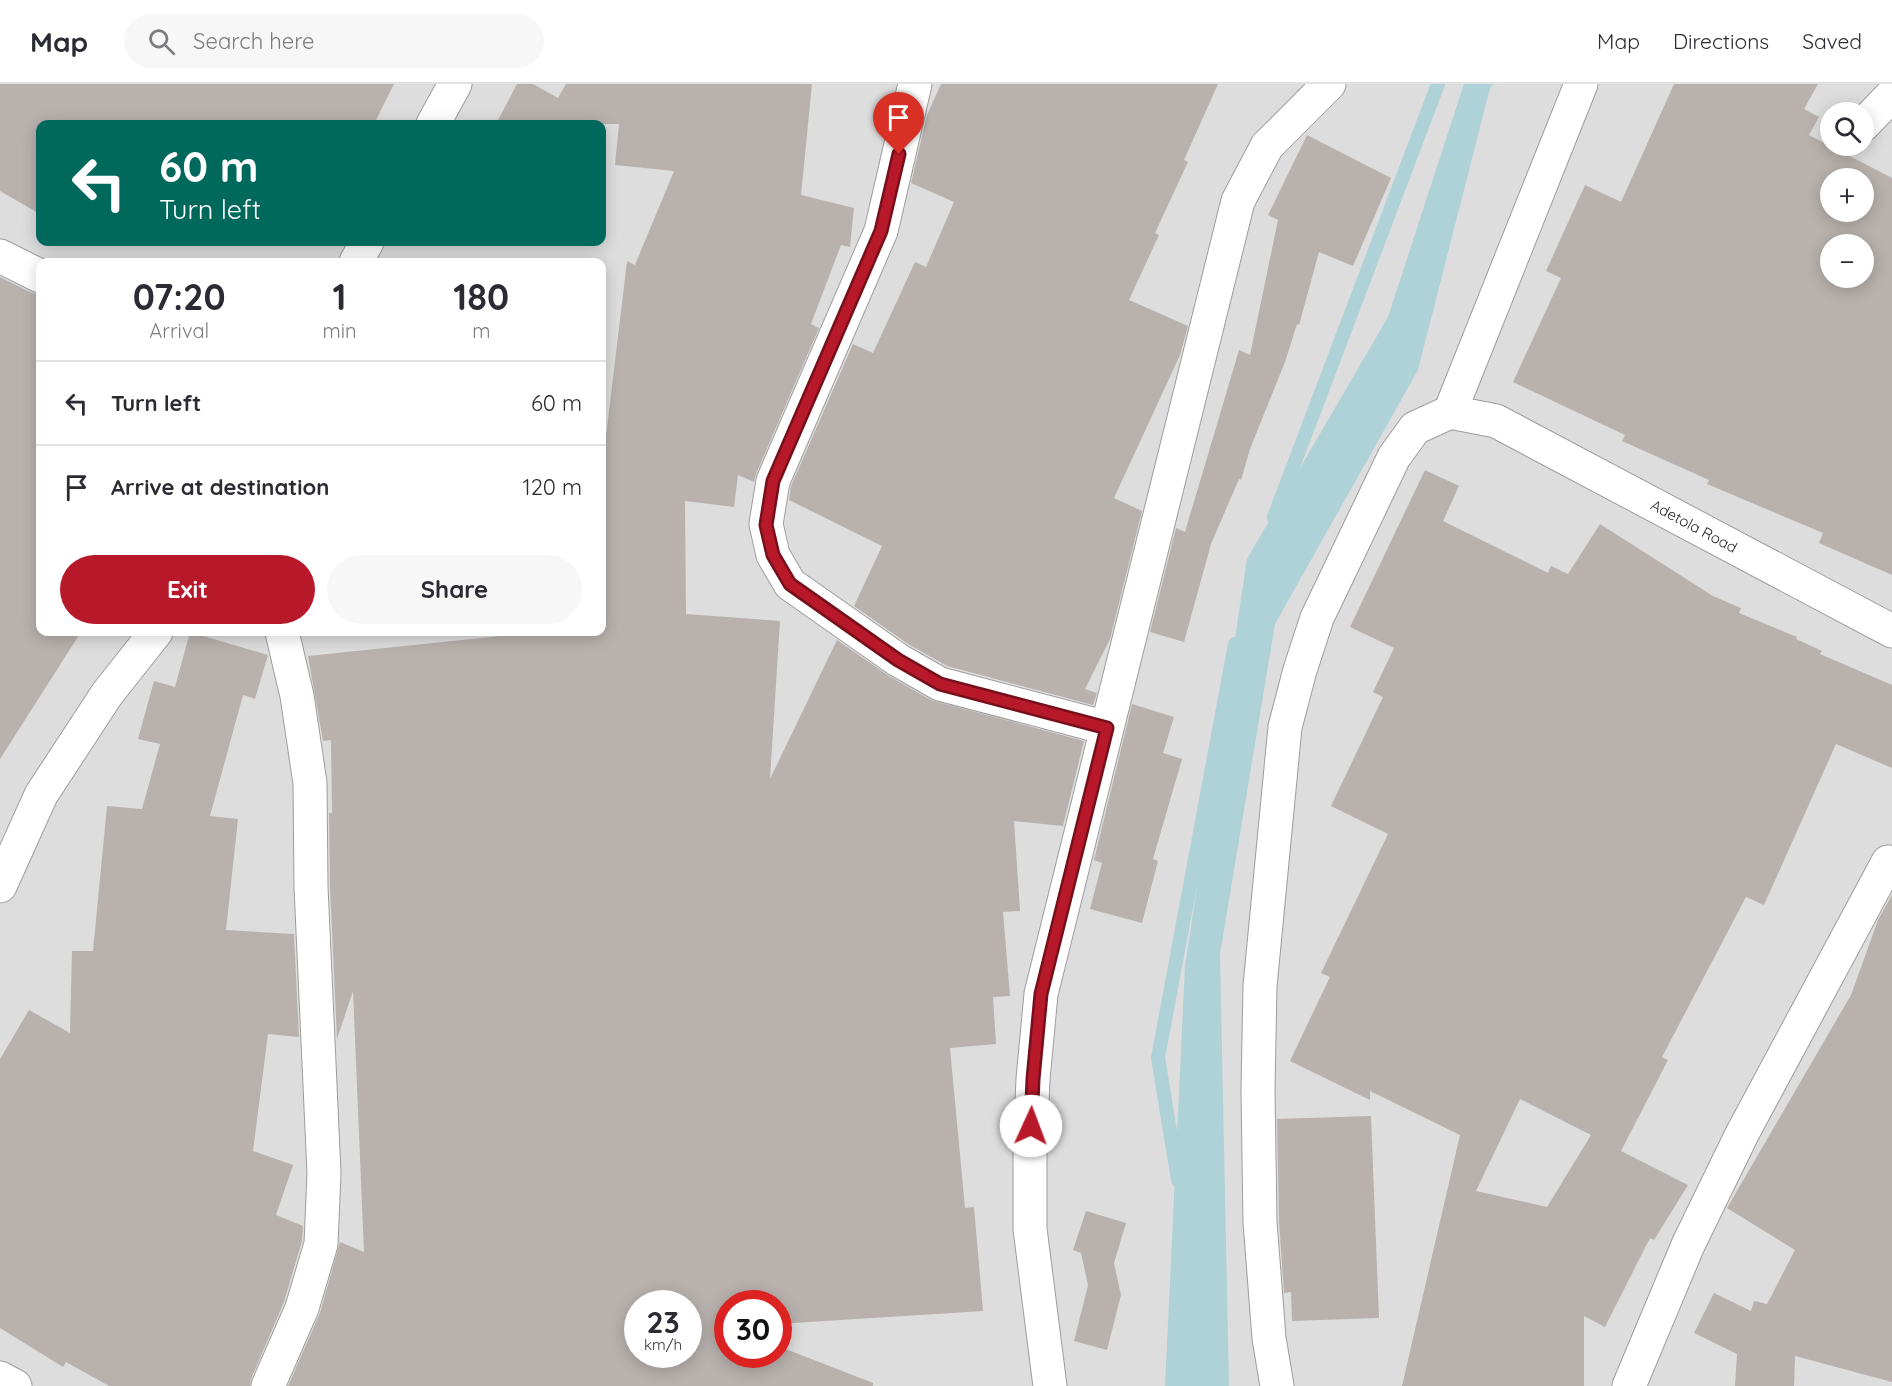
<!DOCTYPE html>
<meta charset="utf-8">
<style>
:root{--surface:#fff;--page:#f7f7f7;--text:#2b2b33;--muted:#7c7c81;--line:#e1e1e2;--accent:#b7192a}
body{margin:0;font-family:Quicksand,sans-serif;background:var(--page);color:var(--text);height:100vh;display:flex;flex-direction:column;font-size:22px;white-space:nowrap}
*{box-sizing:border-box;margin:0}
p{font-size:20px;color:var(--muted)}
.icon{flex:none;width:33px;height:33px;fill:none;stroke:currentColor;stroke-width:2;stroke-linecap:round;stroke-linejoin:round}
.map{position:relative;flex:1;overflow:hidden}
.details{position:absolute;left:36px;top:174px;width:570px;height:378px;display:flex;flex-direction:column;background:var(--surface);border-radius:12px;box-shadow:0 3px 15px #0003}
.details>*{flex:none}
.banner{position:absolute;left:36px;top:36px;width:570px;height:126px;border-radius:12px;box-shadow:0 3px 15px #0003;background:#00695c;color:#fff;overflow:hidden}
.buttons{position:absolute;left:1820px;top:18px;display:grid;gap:12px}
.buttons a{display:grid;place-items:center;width:54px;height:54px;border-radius:50%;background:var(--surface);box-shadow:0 3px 15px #0003;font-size:30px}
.speed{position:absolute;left:624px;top:1206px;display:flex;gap:12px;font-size:30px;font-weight:700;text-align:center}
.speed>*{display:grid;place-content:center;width:78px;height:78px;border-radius:50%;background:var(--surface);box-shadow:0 3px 15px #0003;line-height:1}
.speed small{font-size:15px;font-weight:400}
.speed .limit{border:9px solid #d22;background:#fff;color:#111}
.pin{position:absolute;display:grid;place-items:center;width:51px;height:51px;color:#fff;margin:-62px -26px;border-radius:50% 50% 50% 0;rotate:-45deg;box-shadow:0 0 6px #0007}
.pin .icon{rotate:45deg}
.me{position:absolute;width:66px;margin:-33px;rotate:2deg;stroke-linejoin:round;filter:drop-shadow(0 0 4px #0008)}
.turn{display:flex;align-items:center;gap:21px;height:126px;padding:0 24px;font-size:27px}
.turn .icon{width:78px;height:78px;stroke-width:2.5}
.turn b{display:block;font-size:42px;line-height:51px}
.eta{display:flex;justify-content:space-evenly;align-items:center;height:102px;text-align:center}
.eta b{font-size:36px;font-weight:800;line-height:42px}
.cta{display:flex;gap:12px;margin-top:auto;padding:12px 24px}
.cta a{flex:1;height:69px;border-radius:36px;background:var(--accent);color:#fff;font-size:24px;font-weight:800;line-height:69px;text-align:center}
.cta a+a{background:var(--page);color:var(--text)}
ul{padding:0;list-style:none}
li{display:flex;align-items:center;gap:18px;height:84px;padding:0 24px;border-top:2px solid var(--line)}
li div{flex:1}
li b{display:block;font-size:22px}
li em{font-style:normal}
header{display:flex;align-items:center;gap:36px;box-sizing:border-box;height:84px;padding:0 30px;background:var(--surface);border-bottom:2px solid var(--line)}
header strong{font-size:28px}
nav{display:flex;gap:33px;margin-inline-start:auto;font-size:21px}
.search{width:420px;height:54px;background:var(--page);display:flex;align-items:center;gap:15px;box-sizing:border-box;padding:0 21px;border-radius:33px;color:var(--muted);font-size:22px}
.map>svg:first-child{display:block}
.residential{fill:#dedddd;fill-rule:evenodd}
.water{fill:#aed2d7}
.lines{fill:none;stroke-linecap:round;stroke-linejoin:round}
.stream{stroke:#aed2d7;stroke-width:14}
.building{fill:#b8b1ae;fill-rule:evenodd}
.minor-casing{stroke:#9d9d9d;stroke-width:35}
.minor{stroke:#fff;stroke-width:33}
.route-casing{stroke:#77101b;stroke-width:15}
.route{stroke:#b7192a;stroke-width:10}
.labels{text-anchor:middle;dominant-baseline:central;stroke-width:4.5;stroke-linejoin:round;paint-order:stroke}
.street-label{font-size:15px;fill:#202020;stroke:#fff}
</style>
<header>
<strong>Map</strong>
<div class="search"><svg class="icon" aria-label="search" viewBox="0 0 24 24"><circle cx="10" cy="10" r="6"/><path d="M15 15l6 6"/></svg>Search here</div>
<nav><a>Map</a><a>Directions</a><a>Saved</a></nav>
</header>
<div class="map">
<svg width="1892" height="1302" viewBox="0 0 1892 1302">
<rect width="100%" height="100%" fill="#efece8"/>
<!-- residential -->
<path class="residential" d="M 0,0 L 1892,0 L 1892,1302 L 0,1302 ZM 1830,28 L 1863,28 L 1863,62 L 1830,62 ZM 40,40 L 602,40 L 602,158 L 40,158 ZM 1830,94 L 1863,94 L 1863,128 L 1830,128 ZM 1830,160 L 1863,160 L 1863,194 L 1830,194 ZM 40,178 L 602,178 L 602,548 L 40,548 ZM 638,1220 L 688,1220 L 688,1270 L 638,1270 ZM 728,1220 L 778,1220 L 778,1270 L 728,1270 Z"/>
<!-- water -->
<path class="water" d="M 1464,0 L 1493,0 L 1490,4 L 1418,286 L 1275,540 L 1220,870 L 1229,1302 L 1165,1302 L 1185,882 L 1247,475 L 1388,233 Z"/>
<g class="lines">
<!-- stream -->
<path class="stream" d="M 1274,433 L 1438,0
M 1178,1096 L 1158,974 L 1235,560"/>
</g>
<!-- building -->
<path class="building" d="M 0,0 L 394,0 L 374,40 L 40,40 L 40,130 L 0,107 Z
M 517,0 L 533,0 L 558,14 L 566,0 L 812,0 L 801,111 L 854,124 L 850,163 L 841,161 L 811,240 L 819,244 L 756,390 L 754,398 L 738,391 L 734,423 L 685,417 L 686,530 L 780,537 L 770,695 L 837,556 L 889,592 L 931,616 L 1084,657 L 1063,742 L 1014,737 L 1020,827 L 1003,828 L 1010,912 L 993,913 L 996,960 L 950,964 L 965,1124 L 974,1123 L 983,1227 L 778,1240 L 778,1220 L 728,1220 L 728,1270 L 778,1270 L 778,1262 L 873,1299 L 873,1302 L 288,1302 L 320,1229 L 340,1158 L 364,1168 L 353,907 L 337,955 L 330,802 L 329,729 L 332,729 L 331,656 L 323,657 L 308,572 L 540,548 L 602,548 L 602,386 L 627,177 L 635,181 L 674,87 L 615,81 L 619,40 L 496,40 ZM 638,1220 L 688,1220 L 688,1270 L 638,1270 Z
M 941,0 L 1218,0 L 1184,76 L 1188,78 L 1155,149 L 1159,151 L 1129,216 L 1188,242 L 1180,271 L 1114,414 L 1142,427 L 1110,555 L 1085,605 L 1097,609 L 1093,621 L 947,582 L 908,560 L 854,522 L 882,462 L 789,416 L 791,402 L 853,260 L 873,269 L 915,178 L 926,183 L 954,118 L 911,99 L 927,31 Z
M 1674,0 L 1818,0 L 1804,25 L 1819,33 L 1809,51 L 1892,94 L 1892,491 L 1819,459 L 1823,449 L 1707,400 L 1709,396 L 1622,357 L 1625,351 L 1513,298 L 1561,194 L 1546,187 L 1585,101 L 1621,118 ZM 1830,94 L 1863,94 L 1863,128 L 1830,128 ZM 1830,160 L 1863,160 L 1863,194 L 1830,194 Z
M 1307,51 L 1391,94 L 1353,182 L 1319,168 L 1299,241 L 1297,240 L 1285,278 L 1250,365 L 1241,396 L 1239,395 L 1211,460 L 1184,558 L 1150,548 L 1176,444 L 1185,448 L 1239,266 L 1250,271 L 1278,136 L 1268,131 Z
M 0,193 L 32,209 L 40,211 L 40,548 L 81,548 L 0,675 Z
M 1425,386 L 1459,402 L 1443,437 L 1548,489 L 1551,482 L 1568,490 L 1600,440 L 1713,512 L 1741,524 L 1739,529 L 1797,553 L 1796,555 L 1822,567 L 1820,570 L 1892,601 L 1892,684 L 1836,660 L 1764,821 L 1746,813 L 1662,973 L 1668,976 L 1621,1067 L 1688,1101 L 1654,1156 L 1650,1154 L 1605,1243 L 1584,1232 L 1584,1302 L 1402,1302 L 1460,1051 L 1370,1007 L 1370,1016 L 1290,977 L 1330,893 L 1321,889 L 1388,750 L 1331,722 L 1383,613 L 1373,608 L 1394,564 L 1350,543 ZM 1520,1015 L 1591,1051 L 1547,1123 L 1476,1107 Z
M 190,548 L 268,571 L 255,615 L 243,611 L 210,732 L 238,735 L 226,846 L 294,850 L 299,953 L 268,950 L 253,1067 L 293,1081 L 276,1131 L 303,1142 L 302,1157 L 284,1218 L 251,1295 L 250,1302 L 109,1302 L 66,1278 L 63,1283 L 0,1244 L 0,975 L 29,926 L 70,949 L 72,867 L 93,867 L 107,722 L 142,725 L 160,660 L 138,655 L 154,597 L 175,603 Z
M 1132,620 L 1174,633 L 1163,669 L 1182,675 L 1153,775 L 1158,777 L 1142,839 L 1090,825 L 1102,779 L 1094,776 Z
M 1892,811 L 1892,1298 L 1795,1272 L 1794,1302 L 1735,1302 L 1737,1270 L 1694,1249 L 1714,1209 L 1751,1227 L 1754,1217 L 1767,1220 L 1795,1166 L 1727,1124 L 1851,911 L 1878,836 Z
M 1371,1032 L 1379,1234 L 1292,1237 L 1291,1208 L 1284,1209 L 1279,1137 L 1277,1035 Z
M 1086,1127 L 1126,1139 L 1114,1179 L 1121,1211 L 1107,1266 L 1074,1257 L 1088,1201 L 1081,1169 L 1073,1166 Z"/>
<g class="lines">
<defs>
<path id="minor" d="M 915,0 L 881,147 L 773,397 L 766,440 L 773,471 L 790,500 L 898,576 L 940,600 L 1107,644
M 433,40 L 455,0
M 1863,41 L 1892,11
M 0,172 L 40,192
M 356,178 L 367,158
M 1450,328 L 1581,0
M 0,802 L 41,711 L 107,610 L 156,548
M 0,1294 L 15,1302
M 268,1302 L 302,1224 L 321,1160 L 324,1089 L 311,803 L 310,699 L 297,612 L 282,548
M 1050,1302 L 1030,1145 L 1030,1066 L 1033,995 L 1041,910 L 1238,117 L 1267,62 L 1329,0
M 1277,1302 L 1269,1254 L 1260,1138 L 1258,1006 L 1260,902 L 1285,643 L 1300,586 L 1317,534 L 1394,373 L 1415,344 L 1450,328 L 1496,337 L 1892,547
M 1629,1302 L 1688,1161 L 1742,1050 L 1888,778"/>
</defs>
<!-- minor casing -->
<use href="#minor" class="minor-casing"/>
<!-- minor -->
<use href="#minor" class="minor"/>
</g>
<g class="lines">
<defs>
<path id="route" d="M 899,70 L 881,147 L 773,397 L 766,441 L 773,471 L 790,500 L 898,576 L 940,600 L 1107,644 L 1041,910 L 1033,995 L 1031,1042"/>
</defs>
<!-- route casing -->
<use href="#route" class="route-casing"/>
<!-- route -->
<use href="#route" class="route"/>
</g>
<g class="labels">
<!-- street labels -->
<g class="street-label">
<text transform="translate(1694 442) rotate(28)">Adetola Road</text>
</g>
</g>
</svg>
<div class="buttons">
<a><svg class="icon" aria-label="search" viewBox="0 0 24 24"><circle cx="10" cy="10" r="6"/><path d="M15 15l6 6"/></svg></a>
<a>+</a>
<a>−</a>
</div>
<div class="speed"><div>23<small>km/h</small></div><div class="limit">30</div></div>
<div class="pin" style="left:899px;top:70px;background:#d93025"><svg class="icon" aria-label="arrive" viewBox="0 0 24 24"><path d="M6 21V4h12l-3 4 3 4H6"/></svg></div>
<svg class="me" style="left:1031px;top:1042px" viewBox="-20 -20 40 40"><circle r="19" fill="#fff"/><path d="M0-13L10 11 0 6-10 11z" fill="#b7192a"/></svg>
<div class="banner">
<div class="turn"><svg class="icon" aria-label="left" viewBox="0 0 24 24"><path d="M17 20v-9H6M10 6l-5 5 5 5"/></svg><div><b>60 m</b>Turn left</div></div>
</div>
<section class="details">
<div class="eta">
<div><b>07:20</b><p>Arrival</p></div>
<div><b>1</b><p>min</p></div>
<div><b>180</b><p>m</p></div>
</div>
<ul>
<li><svg class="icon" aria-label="left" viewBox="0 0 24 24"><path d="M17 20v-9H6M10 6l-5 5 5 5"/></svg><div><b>Turn left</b></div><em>60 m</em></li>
<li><svg class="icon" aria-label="arrive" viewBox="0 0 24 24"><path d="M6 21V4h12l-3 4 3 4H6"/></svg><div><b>Arrive at destination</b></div><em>120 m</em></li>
</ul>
<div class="cta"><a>Exit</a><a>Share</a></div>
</section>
</div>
